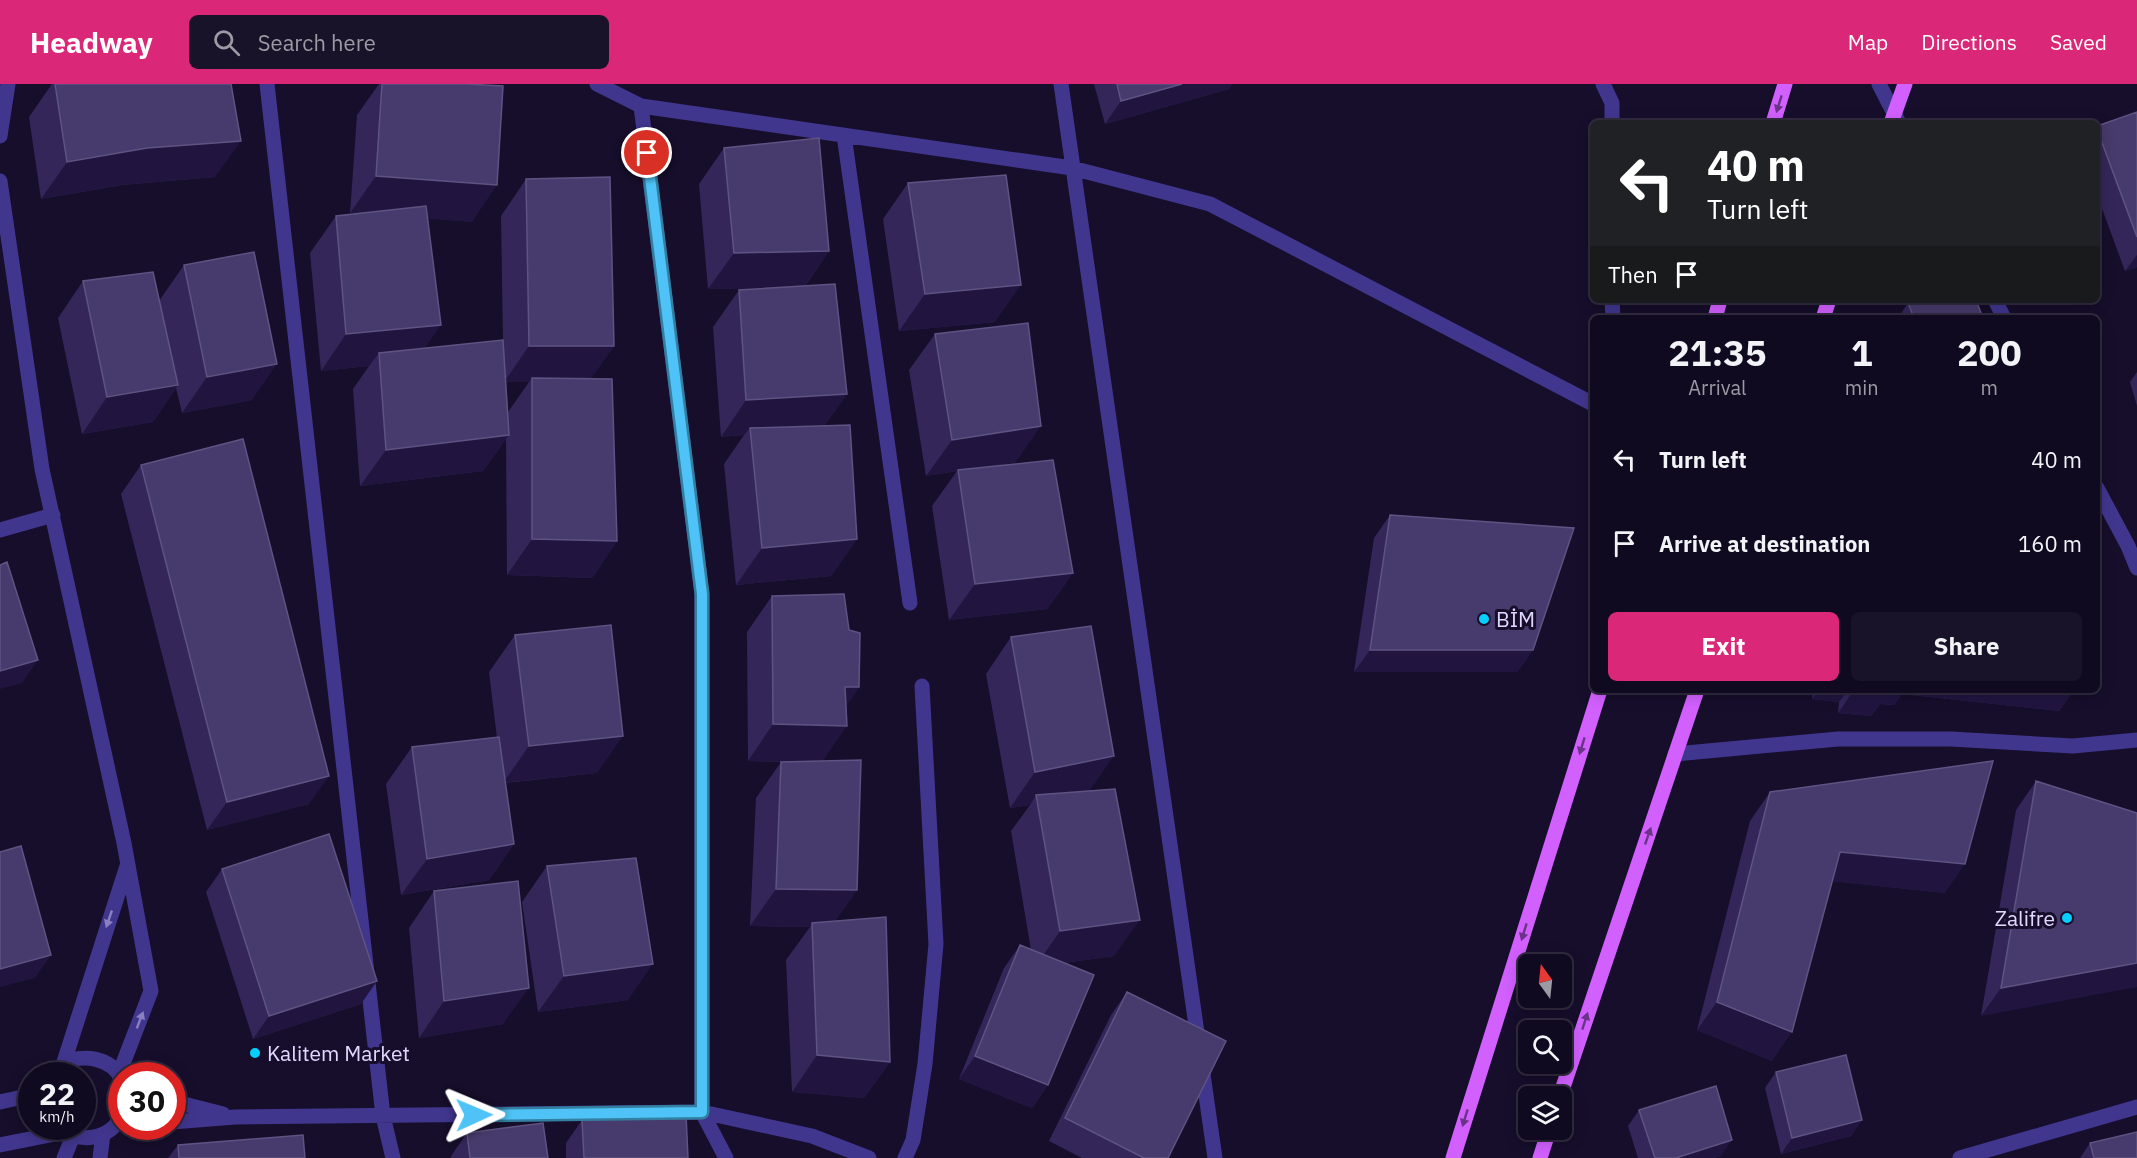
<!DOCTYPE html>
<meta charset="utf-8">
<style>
:root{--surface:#100a20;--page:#191329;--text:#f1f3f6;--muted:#9c9aa5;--line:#302b3e;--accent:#db2777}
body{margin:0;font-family:"IBM Plex Sans",sans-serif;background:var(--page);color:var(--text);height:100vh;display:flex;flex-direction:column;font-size:22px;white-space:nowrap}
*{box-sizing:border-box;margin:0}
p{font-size:20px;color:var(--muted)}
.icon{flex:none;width:33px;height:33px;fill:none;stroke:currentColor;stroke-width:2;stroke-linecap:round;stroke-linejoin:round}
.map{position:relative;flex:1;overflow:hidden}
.drawer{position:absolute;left:1590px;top:231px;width:510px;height:378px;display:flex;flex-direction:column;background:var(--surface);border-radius:9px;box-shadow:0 3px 15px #0003,0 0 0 2px var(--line)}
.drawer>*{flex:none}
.banner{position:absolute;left:1590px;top:36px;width:510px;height:183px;border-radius:9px;box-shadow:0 3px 15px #0003,0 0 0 2px var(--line);background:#202124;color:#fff;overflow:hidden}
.needle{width:39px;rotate:345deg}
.fabs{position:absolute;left:1518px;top:870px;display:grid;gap:12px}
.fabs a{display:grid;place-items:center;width:54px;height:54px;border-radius:9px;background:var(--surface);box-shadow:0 3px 15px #0003,0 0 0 2px var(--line);font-size:30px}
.speed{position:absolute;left:18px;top:978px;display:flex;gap:12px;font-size:30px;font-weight:700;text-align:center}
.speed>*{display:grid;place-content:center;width:78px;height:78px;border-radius:50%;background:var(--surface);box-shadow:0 3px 15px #0003,0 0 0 2px var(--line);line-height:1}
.speed small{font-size:15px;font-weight:400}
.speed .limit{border:9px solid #d22;background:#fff;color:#111}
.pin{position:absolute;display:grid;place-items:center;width:51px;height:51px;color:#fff;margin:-26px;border:3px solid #fff;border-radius:50%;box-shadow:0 2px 6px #0007}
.me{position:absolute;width:66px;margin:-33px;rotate:89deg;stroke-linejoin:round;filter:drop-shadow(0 0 4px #0008)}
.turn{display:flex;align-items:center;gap:21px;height:126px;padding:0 18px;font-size:27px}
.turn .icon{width:78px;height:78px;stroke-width:2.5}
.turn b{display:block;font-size:42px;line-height:51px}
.then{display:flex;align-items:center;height:57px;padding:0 18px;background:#0003;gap:12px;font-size:22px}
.eta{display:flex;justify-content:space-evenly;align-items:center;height:102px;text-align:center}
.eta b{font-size:36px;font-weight:700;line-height:42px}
.action{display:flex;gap:12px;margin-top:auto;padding:12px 18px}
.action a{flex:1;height:69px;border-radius:9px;background:var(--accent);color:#fff;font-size:24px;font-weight:700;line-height:69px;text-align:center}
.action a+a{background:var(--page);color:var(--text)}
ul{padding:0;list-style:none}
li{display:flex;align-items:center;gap:18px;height:84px;padding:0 18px}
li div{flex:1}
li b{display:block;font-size:22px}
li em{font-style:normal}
header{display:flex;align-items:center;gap:36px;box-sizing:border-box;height:84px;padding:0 30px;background:var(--accent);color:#fff}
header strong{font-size:28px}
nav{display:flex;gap:33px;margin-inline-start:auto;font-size:21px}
.search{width:420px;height:54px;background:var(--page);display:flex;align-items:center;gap:15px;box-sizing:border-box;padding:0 21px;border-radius:9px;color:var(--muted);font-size:22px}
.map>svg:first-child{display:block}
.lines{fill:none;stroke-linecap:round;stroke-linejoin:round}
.minor{stroke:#41368e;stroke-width:15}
.major{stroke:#d260ff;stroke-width:15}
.wall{fill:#35265a;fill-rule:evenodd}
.shaded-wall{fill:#211540}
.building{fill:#473a6c;stroke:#5f5383;stroke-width:1.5}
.oneway{fill:#6b338a}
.oneway2{fill:#897fc1}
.route-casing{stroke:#337fa1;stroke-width:15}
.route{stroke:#4fc3f7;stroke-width:10}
.poi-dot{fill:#05cfff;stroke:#160e2b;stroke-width:2}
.labels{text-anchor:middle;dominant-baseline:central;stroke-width:6;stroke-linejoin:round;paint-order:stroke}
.poi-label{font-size:21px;fill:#e0d9ff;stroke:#160e2b;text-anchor:start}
</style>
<header>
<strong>Headway</strong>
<div class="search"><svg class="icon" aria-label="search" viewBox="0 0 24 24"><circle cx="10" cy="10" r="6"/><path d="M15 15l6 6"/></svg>Search here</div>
<nav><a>Map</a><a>Directions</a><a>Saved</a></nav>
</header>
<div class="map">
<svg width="2137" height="1074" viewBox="0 0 2137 1074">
<rect width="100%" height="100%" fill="#160e2b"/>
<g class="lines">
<!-- minor -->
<path class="minor" d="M 267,0 L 383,1032 L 393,1074
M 597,0 L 641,22 L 1072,84 L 1210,120 L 1593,320
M 1061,0 L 1215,1074
M 1603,0 L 1612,19 L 1612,39
M 1879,0 L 1899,39
M 641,22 L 702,510 L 702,1028 L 726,1074
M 844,51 L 910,519
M 0,52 L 8,0
M 0,97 L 42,385 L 124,759 L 151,907 L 119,990
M 1612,216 L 1613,234
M 1995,216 L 2004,234
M 2097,404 L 2128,462 L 2137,484
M 0,446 L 53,431
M 1675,670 L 1838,655 L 1951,655 L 2073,662 L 2137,656
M 63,981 L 127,782
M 53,992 C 56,988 59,984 63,981 C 81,968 113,974 122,996
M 172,1017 L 223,1030
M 0,1018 L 32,1011
M 172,1038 L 235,1033 L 702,1028 L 812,1052 L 869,1074
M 59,1042 C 78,1061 109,1056 122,1032
M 0,1061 L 65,1048
M 64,1074 L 73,1052
M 100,1074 L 103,1050
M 905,1074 L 913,1056 L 925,980 L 936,860 L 922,602
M 1960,1074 L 2137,1023"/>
<!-- major -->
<path class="major" d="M 1773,39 L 1785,0
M 1891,39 L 1905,0
M 1715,234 L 1720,216
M 1823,234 L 1829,216
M 1560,1012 L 1697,606
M 1453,1074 L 1600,606
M 1540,1074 L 1549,1046"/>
</g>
<!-- wall -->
<path class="wall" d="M 52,0 L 231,0 L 215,93 L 122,101 L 41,115 L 29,33 Z
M 379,0 L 467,0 L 472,138 L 428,134 L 425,264 L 503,256 L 501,132 L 526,95 L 614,262 L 591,294 L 617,457 L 592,494 L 507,491 L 506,355 L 483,387 L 360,402 L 353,305 L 369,282 L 321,287 L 310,169 L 336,132 L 362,129 L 350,129 L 357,31 ZM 506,298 L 529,298 L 508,328 Z
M 1094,0 L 1232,0 L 1229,5 L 1105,40 Z
M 2137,28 L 2137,183 L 2125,187 L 2097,111 L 2097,42 Z
M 724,64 L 829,167 L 805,202 L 847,310 L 824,342 L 857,455 L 831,492 L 736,501 L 724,380 L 744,351 L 721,353 L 713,243 L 739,206 L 764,204 L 708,205 L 699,100 Z
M 908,99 L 995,238 L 899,247 L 883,135 Z
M 184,181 L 252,316 L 182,329 L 176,304 L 153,338 L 82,350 L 58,234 L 83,197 L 159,217 Z
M 1908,219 L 1983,234 L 1898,234 Z
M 935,250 L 1016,378 L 985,383 L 1073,489 L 1047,525 L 949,536 L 932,422 L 957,387 L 926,392 L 909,286 Z
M 2137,288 L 2137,322 L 2130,298 Z
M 141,381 L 309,720 L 207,746 L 121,410 Z
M 1390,431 L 1533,566 L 1517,588 L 1354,588 L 1374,454 Z
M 772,512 L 849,546 L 859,603 L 846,622 L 823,677 L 857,806 L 835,837 L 890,978 L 864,1014 L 792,1008 L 786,876 L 810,843 L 750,842 L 756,714 L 781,678 L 787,678 L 748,677 L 747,548 Z
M 515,551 L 597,689 L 505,699 L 514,760 L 489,796 L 401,811 L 386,700 L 412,663 L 497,654 L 489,588 Z
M 1011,553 L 1090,707 L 1114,872 L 1064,879 L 1048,1001 L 1032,1024 L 959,995 L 1004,884 L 1020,861 L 1031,866 L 1011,747 L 1030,721 L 1010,724 L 986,590 Z
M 1813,606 L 2074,606 L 2059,627 L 1902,610 L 1894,621 L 1880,620 L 1871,632 L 1838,629 L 1839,618 L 1812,615 Z
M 2036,697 L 2137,729 L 1981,932 L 2016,726 Z
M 1770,708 L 1945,809 L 1832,797 L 1772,977 L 1697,946 L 1750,737 Z
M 547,782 L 628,916 L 538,928 L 522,818 Z
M 222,785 L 361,920 L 253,955 L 206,808 Z
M 434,807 L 503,940 L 419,954 L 409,844 Z
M 1127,908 L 1168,1074 L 1082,1074 L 1049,1057 L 1111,931 Z
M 1776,988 L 1862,1036 L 1851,1052 L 1781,1070 L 1765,1004 Z
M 1639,1026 L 1721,1072 L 1714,1074 L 1638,1074 L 1628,1042 Z
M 582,1036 L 688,1074 L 566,1074 L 566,1059 Z
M 467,1049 L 548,1074 L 451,1074 L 451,1072 Z
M 2090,1059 L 2137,1074 L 2080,1074 Z
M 178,1061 L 305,1074 L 168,1074 Z"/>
<!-- shaded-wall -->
<path class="shaded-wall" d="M 1182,0 L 1232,0 L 1229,5 L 1105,40 L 1121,17 Z
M 241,57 L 215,93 L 122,101 L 41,115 L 67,78 L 147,64 Z
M 376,92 L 497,101 L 472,138 L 350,129 Z
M 829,167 L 803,204 L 708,205 L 734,169 Z
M 2137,171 L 2137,183 L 2125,187 Z
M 1021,201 L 995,238 L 899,247 L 925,210 Z
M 441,241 L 416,277 L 379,269 L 369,282 L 321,287 L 346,250 Z
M 529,262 L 614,262 L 588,299 L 532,294 L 529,298 L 504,298 Z
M 277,280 L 252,316 L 182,329 L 207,293 Z
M 178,301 L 153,338 L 82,350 L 107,313 Z
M 847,310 L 821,346 L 750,344 L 744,351 L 721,353 L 746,316 Z
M 1041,342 L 1016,378 L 958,387 L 958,386 L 957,387 L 926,392 L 952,356 Z
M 509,351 L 483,387 L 360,402 L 386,366 Z
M 532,455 L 617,457 L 592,494 L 507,491 Z
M 857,455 L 831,492 L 736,501 L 762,464 Z
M 1073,489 L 1047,525 L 949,536 L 975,500 Z
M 1370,566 L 1533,566 L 1517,588 L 1354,588 Z
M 38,576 L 22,599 L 0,605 L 0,587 Z
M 845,603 L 859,603 L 834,640 Z
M 1819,606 L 1848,606 L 1839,618 L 1812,615 Z
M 1854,606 L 2074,606 L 2059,627 L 1902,610 L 1894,621 L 1880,620 L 1871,632 L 1838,629 Z
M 773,640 L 847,642 L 822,678 L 748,677 Z
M 623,652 L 597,689 L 503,699 L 529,662 Z
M 1114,672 L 1088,709 L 1036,711 L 1030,721 L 1010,724 L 1035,688 Z
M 329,692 L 309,720 L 207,746 L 227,718 Z
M 514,760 L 489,796 L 401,811 L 427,775 Z
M 1840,768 L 1965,780 L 1945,809 L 1820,796 Z
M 776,805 L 857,806 L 831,843 L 812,839 L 810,843 L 750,842 Z
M 1140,836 L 1114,872 L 1035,883 L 1060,847 Z
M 51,871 L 35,894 L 0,903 L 0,885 Z
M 2137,879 L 2137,903 L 1981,932 L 2001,904 Z
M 653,880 L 628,916 L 538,928 L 564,892 Z
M 377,897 L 361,920 L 253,955 L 269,932 Z
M 529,904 L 503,940 L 419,954 L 444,917 Z
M 1717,918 L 1792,948 L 1772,977 L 1697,946 Z
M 817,971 L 890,978 L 864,1014 L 792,1008 Z
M 975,972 L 1048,1001 L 1032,1024 L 959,995 Z
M 1862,1036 L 1851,1052 L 1781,1070 L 1792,1054 Z
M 1732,1056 L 1721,1072 L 1714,1074 L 1676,1074 Z"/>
<!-- building -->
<path class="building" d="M 55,0 L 231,0 L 241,57 L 147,64 L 67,78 Z
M 382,0 L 467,0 L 503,2 L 497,101 L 376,92 Z
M 1117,0 L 1182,0 L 1121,17 Z
M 2137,28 L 2137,153 L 2097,45 L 2097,42 Z
M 819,54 L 829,167 L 734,169 L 724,64 Z
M 1006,91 L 1021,201 L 925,210 L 908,99 Z
M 610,93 L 614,262 L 529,262 L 526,95 Z
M 426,122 L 441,241 L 346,250 L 336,132 Z
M 254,168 L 277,280 L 207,293 L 184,181 Z
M 153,188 L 178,301 L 107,313 L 83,197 Z
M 835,200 L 847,310 L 746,316 L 739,206 Z
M 1917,216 L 1976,216 L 1983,234 L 1914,234 L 1908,219 Z
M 1028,239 L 1041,342 L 952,356 L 935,250 Z
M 503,256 L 509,351 L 386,366 L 379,269 Z
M 532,294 L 612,295 L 617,457 L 532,455 Z
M 850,341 L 857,455 L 762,464 L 750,344 Z
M 243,355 L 329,692 L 227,718 L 141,381 Z
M 1053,376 L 1073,489 L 975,500 L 958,386 Z
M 1390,431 L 1574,444 L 1533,566 L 1370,566 Z
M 7,478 L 38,576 L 0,587 L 0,481 Z
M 844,510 L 849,546 L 860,549 L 859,603 L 845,603 L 847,642 L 773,640 L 772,512 Z
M 611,541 L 623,652 L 529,662 L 515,551 Z
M 1091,542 L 1114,672 L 1035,688 L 1011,553 Z
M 499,653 L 514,760 L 427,775 L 412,663 Z
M 861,676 L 857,806 L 776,805 L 781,678 Z
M 1993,677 L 1965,780 L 1840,768 L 1792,948 L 1717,918 L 1770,708 Z
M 2036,697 L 2137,729 L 2137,879 L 2001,904 Z
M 1115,705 L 1140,836 L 1060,847 L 1036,711 Z
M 329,750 L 377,897 L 269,932 L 222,785 Z
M 21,762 L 51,871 L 0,885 L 0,768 Z
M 636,774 L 653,880 L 564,892 L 547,782 Z
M 518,797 L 529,904 L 444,917 L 434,807 Z
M 886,833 L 890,978 L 817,971 L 812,839 Z
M 1020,861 L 1094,891 L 1048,1001 L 975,972 Z
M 1127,908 L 1226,957 L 1168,1074 L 1144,1074 L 1065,1034 Z
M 1846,971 L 1862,1036 L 1792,1054 L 1776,988 Z
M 1716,1002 L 1732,1056 L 1676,1074 L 1655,1074 L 1639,1026 Z
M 686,1030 L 688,1074 L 584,1074 L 582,1036 Z
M 543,1039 L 548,1074 L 470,1074 L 467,1049 Z
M 2137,1048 L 2137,1074 L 2094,1074 L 2090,1059 Z
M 303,1051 L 305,1074 L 179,1074 L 178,1061 Z"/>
<!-- one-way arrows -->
<defs><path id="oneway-solid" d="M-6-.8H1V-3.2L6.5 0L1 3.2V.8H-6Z" transform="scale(1.5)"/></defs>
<g class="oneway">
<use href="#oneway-solid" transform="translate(1779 20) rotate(107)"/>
<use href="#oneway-solid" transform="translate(1582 662) rotate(107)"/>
<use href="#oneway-solid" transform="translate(1648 752) rotate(-71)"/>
<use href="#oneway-solid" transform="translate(1524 848) rotate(107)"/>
<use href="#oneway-solid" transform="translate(1585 937) rotate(-72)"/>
<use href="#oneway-solid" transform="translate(1465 1034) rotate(107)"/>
</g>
<g class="oneway2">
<use href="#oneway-solid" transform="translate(109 835) rotate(109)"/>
<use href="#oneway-solid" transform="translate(140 936) rotate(-69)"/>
</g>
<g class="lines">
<defs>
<path id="route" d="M 474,1031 L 702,1028 L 702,510 L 647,69"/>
</defs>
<!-- route casing -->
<use href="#route" class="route-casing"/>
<!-- route -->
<use href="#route" class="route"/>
</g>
<!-- markers -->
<g class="poi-dot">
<circle cx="1484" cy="535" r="6"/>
<circle cx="2067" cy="834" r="6"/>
<circle cx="255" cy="969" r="6"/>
</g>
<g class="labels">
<!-- poi labels -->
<g class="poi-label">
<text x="1496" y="535">BİM</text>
<text x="2055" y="834" text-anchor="end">Zalifre</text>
<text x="267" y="969">Kalitem Market</text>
</g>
</g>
</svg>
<div class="fabs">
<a><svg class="needle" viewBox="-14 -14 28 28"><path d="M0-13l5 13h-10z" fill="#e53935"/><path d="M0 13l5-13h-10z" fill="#9c9aa5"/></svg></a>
<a><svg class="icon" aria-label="search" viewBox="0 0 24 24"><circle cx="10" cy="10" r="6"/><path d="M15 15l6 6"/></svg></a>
<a><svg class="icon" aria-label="layers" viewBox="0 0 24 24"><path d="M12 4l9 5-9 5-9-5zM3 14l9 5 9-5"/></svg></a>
</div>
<div class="speed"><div>22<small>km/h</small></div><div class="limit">30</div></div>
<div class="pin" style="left:647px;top:69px;background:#d93025"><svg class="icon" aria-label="arrive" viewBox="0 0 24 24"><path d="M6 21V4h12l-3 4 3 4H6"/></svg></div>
<svg class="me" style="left:474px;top:1031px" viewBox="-20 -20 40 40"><path d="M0-17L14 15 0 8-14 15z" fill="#4fc3f7" stroke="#fff" stroke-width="4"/></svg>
<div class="banner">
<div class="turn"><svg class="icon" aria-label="left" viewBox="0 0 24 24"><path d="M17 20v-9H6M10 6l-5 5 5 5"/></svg><div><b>40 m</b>Turn left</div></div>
<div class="then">Then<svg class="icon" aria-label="arrive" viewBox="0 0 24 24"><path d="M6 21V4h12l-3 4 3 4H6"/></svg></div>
</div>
<section class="drawer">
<div class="eta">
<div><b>21:35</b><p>Arrival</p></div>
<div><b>1</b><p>min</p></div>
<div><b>200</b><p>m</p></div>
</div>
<ul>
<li><svg class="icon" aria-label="left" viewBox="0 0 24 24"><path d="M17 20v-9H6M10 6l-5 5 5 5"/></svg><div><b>Turn left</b></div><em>40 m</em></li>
<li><svg class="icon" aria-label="arrive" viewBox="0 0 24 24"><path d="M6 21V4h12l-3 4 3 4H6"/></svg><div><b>Arrive at destination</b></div><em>160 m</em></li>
</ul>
<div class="action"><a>Exit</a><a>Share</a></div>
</section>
</div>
